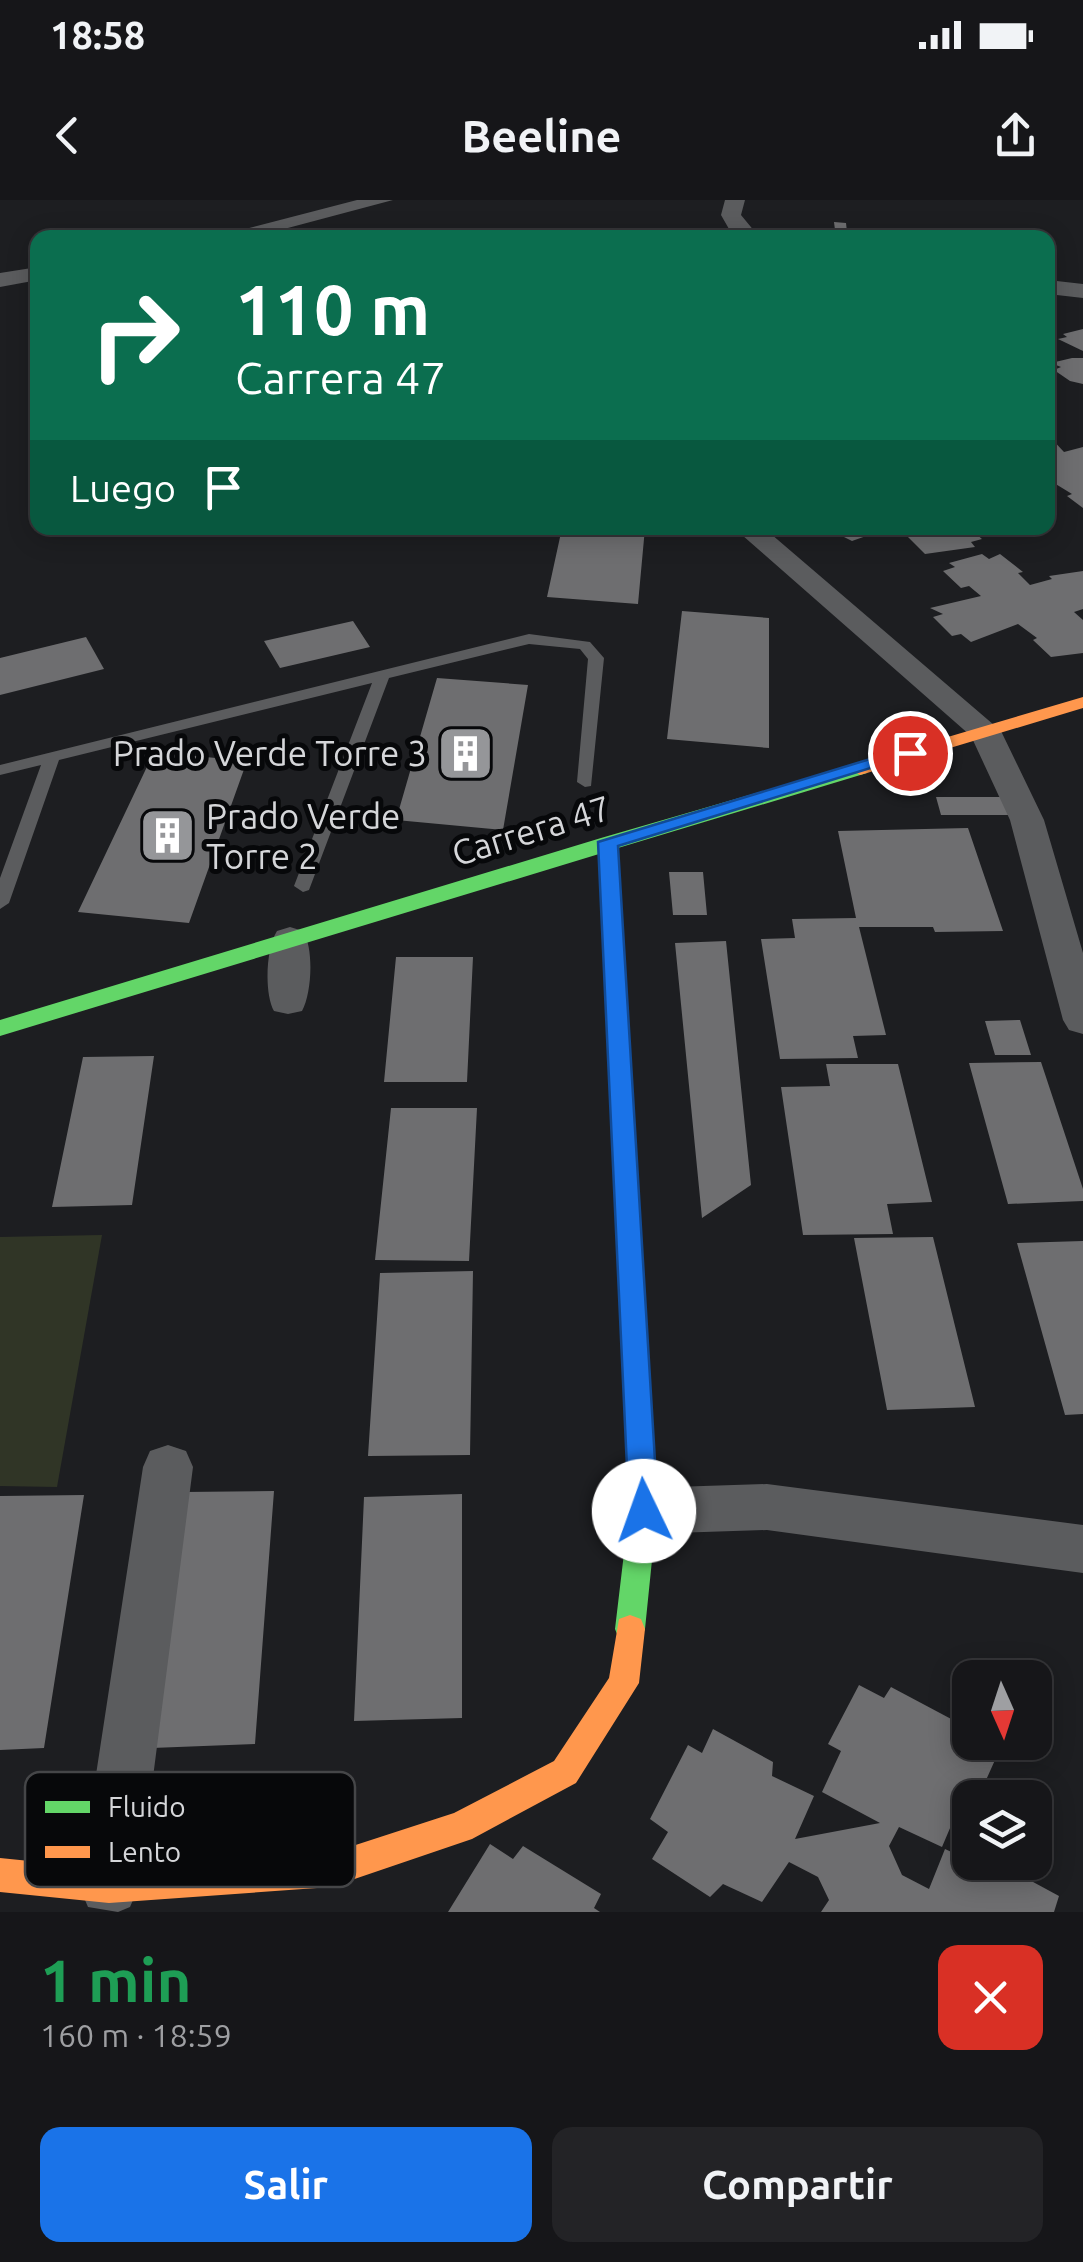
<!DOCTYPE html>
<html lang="es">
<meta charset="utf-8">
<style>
:root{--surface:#161619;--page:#232326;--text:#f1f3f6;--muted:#9e9fa2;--line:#353538;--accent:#1a73e8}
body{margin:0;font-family:Ubuntu,sans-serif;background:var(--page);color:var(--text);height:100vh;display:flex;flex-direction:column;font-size:38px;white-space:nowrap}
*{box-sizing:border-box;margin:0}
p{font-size:32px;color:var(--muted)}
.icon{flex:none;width:55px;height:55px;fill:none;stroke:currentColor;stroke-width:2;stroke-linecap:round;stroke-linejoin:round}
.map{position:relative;height:1712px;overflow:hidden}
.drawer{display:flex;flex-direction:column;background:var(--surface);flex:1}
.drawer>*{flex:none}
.banner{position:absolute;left:30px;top:30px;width:1025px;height:305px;border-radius:20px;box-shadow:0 5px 25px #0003,0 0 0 2px var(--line);background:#0b6e4f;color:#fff;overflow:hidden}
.needle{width:65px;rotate:177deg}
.controls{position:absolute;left:952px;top:1460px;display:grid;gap:20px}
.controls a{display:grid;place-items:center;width:100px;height:100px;border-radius:20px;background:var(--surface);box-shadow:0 5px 25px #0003,0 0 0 2px var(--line);font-size:50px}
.pin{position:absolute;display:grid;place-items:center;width:85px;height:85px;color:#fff;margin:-42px;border:5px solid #fff;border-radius:50%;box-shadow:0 2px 10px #0007}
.me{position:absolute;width:110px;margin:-55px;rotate:357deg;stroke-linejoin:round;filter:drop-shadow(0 0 8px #0008)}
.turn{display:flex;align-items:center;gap:35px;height:210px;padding:0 40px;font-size:45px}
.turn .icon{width:130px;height:130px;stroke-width:2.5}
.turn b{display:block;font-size:70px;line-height:85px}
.then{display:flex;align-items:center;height:95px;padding:0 40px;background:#0003;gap:20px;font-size:38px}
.round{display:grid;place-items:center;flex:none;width:105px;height:105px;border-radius:20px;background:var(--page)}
.headline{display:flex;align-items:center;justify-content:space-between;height:170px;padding:0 40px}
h1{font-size:60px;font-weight:700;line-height:75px;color:#1e9e55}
.cta{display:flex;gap:20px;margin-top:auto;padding:20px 40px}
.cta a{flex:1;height:115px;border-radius:20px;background:var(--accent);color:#fff;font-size:40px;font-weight:700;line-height:115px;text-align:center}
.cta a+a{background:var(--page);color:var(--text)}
.status{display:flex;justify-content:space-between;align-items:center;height:70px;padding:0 50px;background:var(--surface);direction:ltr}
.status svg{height:28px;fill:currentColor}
header{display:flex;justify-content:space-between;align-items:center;height:130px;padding:0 40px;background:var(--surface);font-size:45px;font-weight:700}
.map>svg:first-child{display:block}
.green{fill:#303526}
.building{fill:#6e6e70}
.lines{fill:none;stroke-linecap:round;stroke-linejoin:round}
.lane{fill:#5b5c5e;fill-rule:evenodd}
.street{fill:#5b5c5e;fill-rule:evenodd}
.fast{fill:#63d668;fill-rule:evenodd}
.slow{fill:#ff974d;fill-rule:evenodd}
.route{fill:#1a73e8;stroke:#114b97;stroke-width:2.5}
.labels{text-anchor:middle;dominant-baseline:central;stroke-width:10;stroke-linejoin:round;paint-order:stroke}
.poi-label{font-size:35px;fill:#d5d6d9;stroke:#07080a;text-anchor:end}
.street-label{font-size:35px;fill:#d5d6d9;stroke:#07080a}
.key{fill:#07080a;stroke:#454648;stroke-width:2.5}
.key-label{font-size:28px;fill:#d5d6d9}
</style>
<div class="status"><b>18:58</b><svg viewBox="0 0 49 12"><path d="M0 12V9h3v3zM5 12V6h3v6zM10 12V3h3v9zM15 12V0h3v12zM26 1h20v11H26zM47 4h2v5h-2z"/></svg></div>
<header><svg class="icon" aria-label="back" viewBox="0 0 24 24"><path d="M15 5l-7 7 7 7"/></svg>Beeline<svg class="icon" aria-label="share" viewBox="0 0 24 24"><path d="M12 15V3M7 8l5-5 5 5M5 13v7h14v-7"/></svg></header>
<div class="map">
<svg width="1083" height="1712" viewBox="0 0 1083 1712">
<rect width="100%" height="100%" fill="#1d1e21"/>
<!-- green -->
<path class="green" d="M 102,1035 L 57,1287 L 0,1286 L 0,1037 Z"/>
<!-- building -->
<path class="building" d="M 834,22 L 846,23 L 847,32 L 866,33 L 867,38 L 836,38 Z
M 1083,129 L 1083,151 L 1058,139 L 1067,137 L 1063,134 Z
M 1072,158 L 1083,158 L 1083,184 L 1070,181 L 1054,170 L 1061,167 L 1051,163 Z
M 1048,235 L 1064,252 L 1083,247 L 1083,308 L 1067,296 L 1072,294 L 1054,283 L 1048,285 Z
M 562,328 L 645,328 L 638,404 L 547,397 Z
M 826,328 L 886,328 L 886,329 L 852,341 Z
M 899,328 L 969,328 L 982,339 L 971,342 L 975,347 L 925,354 Z
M 982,354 L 989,359 L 1000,354 L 1023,372 L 1018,373 L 1030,385 L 1052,379 L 1049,376 L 1083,371 L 1083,409 L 1074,412 L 1083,420 L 1083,453 L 1051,457 L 1033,440 L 1037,438 L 1018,424 L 971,442 L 961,434 L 952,436 L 933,417 L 943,414 L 930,408 L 981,396 L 969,386 L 961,388 L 943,371 L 955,367 L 949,363 Z
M 682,411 L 769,418 L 769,548 L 667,539 Z
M 353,421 L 370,447 L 280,468 L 264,441 Z
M 86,437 L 104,469 L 0,495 L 0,458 Z
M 437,478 L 528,485 L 503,630 L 396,620 Z
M 154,552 L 247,561 L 189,723 L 78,712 Z
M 936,597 L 1008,597 L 1014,615 L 941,615 Z
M 968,628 L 1003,731 L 935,732 L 933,727 L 859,727 L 886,835 L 853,836 L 858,858 L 780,859 L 761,739 L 795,738 L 792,719 L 856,718 L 838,631 Z
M 669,672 L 703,672 L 707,715 L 673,715 Z
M 726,741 L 751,985 L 702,1018 L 675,743 Z
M 396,757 L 473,757 L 467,882 L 384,882 Z
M 1020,820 L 1031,855 L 995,855 L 985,821 Z
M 154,856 L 132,1005 L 52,1007 L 83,857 Z
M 1041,862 L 1083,989 L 1083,1001 L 1008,1004 L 969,863 Z
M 826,864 L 898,864 L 932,1002 L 887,1004 L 893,1034 L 803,1035 L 781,887 L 830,886 Z
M 391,908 L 477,908 L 469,1061 L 375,1060 Z
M 933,1037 L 975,1207 L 887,1210 L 854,1038 Z
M 1083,1041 L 1083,1214 L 1065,1215 L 1017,1043 Z
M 473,1071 L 470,1255 L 368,1256 L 380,1073 Z
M 274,1291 L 255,1544 L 152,1548 L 184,1292 Z
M 462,1294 L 462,1518 L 354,1521 L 364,1297 Z
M 84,1295 L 44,1548 L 0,1550 L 0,1296 Z
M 859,1485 L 884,1498 L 891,1487 L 970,1529 L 965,1541 L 995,1560 L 978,1598 L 970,1598 L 969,1618 L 956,1614 L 942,1647 L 899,1627 L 889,1646 L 902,1675 L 929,1689 L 945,1649 L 984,1667 L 985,1662 L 996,1662 L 1059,1696 L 1054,1712 L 821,1712 L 829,1700 L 818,1677 L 789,1662 L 762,1702 L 723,1684 L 710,1697 L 652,1659 L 668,1632 L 650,1619 L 688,1545 L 702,1553 L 713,1529 L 773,1562 L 772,1576 L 814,1596 L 795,1639 L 880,1623 L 822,1592 L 841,1551 L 828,1544 Z
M 490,1644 L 513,1659 L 523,1646 L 601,1694 L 594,1708 L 600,1712 L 448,1712 Z"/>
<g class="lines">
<!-- lane -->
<path class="lane" d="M 529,434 L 590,442 L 604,458 L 591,586 L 585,587 L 577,582 L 588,459 L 580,449 L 529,444 L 389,478 L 309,690 L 303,692 L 294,686 L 372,483 L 59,560 L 9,703 L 0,709 L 0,678 L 41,565 L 0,575 L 0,565 Z"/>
<!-- street -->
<path class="street" d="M 357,0 L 393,0 L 250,38 L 211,38 Z
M 725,0 L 745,0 L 741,15 L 760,38 L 733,36 L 721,15 Z
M 38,67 L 38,80 L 0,87 L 0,73 Z
M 1048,80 L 1083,84 L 1083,98 L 1048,94 Z
M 734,328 L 764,328 L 1001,531 L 1044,620 L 1083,753 L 1083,834 L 1069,830 L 1063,820 L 1010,620 L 971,536 Z
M 290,727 L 303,731 C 314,748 312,793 302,811 L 288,814 L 274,811 C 264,793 266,748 277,731 Z
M 168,1245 L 186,1251 L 193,1267 L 139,1686 L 130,1707 L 118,1712 L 88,1707 L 79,1686 L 143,1267 L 150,1251 Z
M 767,1284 L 1083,1325 L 1083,1373 L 767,1330 L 643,1334 L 625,1327 L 618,1311 L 625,1295 L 643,1288 Z"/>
<!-- fast -->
<path class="fast" d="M 860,563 L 869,569 L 867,573 L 618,648 L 657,1311 L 645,1429 L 641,1439 L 630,1443 L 619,1439 L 615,1429 L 629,1311 L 599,654 L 0,836 L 0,820 L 601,638 Z"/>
<!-- slow -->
<path class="slow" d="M 1083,497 L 1083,508 L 867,573 L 860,575 L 851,569 L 853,565 Z
M 630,1415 L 641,1419 L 645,1429 L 639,1483 L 576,1583 L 472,1639 L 331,1687 L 109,1703 L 0,1692 L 0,1658 L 109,1669 L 331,1653 L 454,1613 L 554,1561 L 609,1478 L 619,1419 Z"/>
</g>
<!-- route -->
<path class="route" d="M 903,549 L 919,553 L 618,646 L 658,1311 L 654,1320 L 644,1324 L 633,1320 L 629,1311 L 598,642 Z"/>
<!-- icons -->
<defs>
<symbol id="building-square" viewBox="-11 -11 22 22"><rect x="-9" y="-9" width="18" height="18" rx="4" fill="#959699" stroke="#07080a"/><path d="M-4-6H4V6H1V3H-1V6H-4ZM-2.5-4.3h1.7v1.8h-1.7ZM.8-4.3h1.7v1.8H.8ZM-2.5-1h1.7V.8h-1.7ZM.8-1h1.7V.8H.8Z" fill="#fff"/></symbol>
</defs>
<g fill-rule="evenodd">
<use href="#building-square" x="434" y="522" width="63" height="63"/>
<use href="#building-square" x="136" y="604" width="63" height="63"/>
</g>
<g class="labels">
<!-- poi labels -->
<g class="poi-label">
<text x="427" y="553">Prado Verde Torre 3</text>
<text x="206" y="616" text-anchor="start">Prado Verde<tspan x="206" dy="40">Torre 2</tspan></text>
</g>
<!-- street labels -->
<g class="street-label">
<text transform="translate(531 630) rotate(-17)">Carrera 47</text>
</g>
</g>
<!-- legend -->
<rect x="25" y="1572" width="330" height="115" rx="15" class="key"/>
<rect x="45" y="1601" width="45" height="12" fill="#63d668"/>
<rect x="45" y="1646" width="45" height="12" fill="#ff974d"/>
<g class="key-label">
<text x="108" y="1617">Fluido</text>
<text x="108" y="1662">Lento</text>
</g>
</svg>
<div class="controls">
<a><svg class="needle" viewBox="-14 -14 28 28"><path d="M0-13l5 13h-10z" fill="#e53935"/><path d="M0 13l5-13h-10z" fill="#9e9fa2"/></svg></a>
<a><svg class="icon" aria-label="layers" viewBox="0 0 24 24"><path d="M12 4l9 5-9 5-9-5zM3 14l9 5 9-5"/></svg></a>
</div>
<div class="pin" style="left:910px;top:553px;background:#d93025"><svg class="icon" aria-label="arrive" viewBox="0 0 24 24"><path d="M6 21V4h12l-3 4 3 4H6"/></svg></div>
<svg class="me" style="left:644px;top:1311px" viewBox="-20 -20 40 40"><circle r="19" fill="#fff"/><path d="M0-13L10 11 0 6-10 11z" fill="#1a73e8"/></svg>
<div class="banner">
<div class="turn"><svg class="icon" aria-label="right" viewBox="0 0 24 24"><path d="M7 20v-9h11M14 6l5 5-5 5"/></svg><div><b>110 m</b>Carrera 47</div></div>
<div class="then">Luego<svg class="icon" aria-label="arrive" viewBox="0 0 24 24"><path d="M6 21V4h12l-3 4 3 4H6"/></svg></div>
</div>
</div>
<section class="drawer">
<div class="headline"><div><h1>1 min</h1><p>160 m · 18:59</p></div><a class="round" style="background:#d93025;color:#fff"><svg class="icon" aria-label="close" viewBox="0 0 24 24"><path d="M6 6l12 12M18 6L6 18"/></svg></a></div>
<div class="cta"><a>Salir</a><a>Compartir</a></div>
</section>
